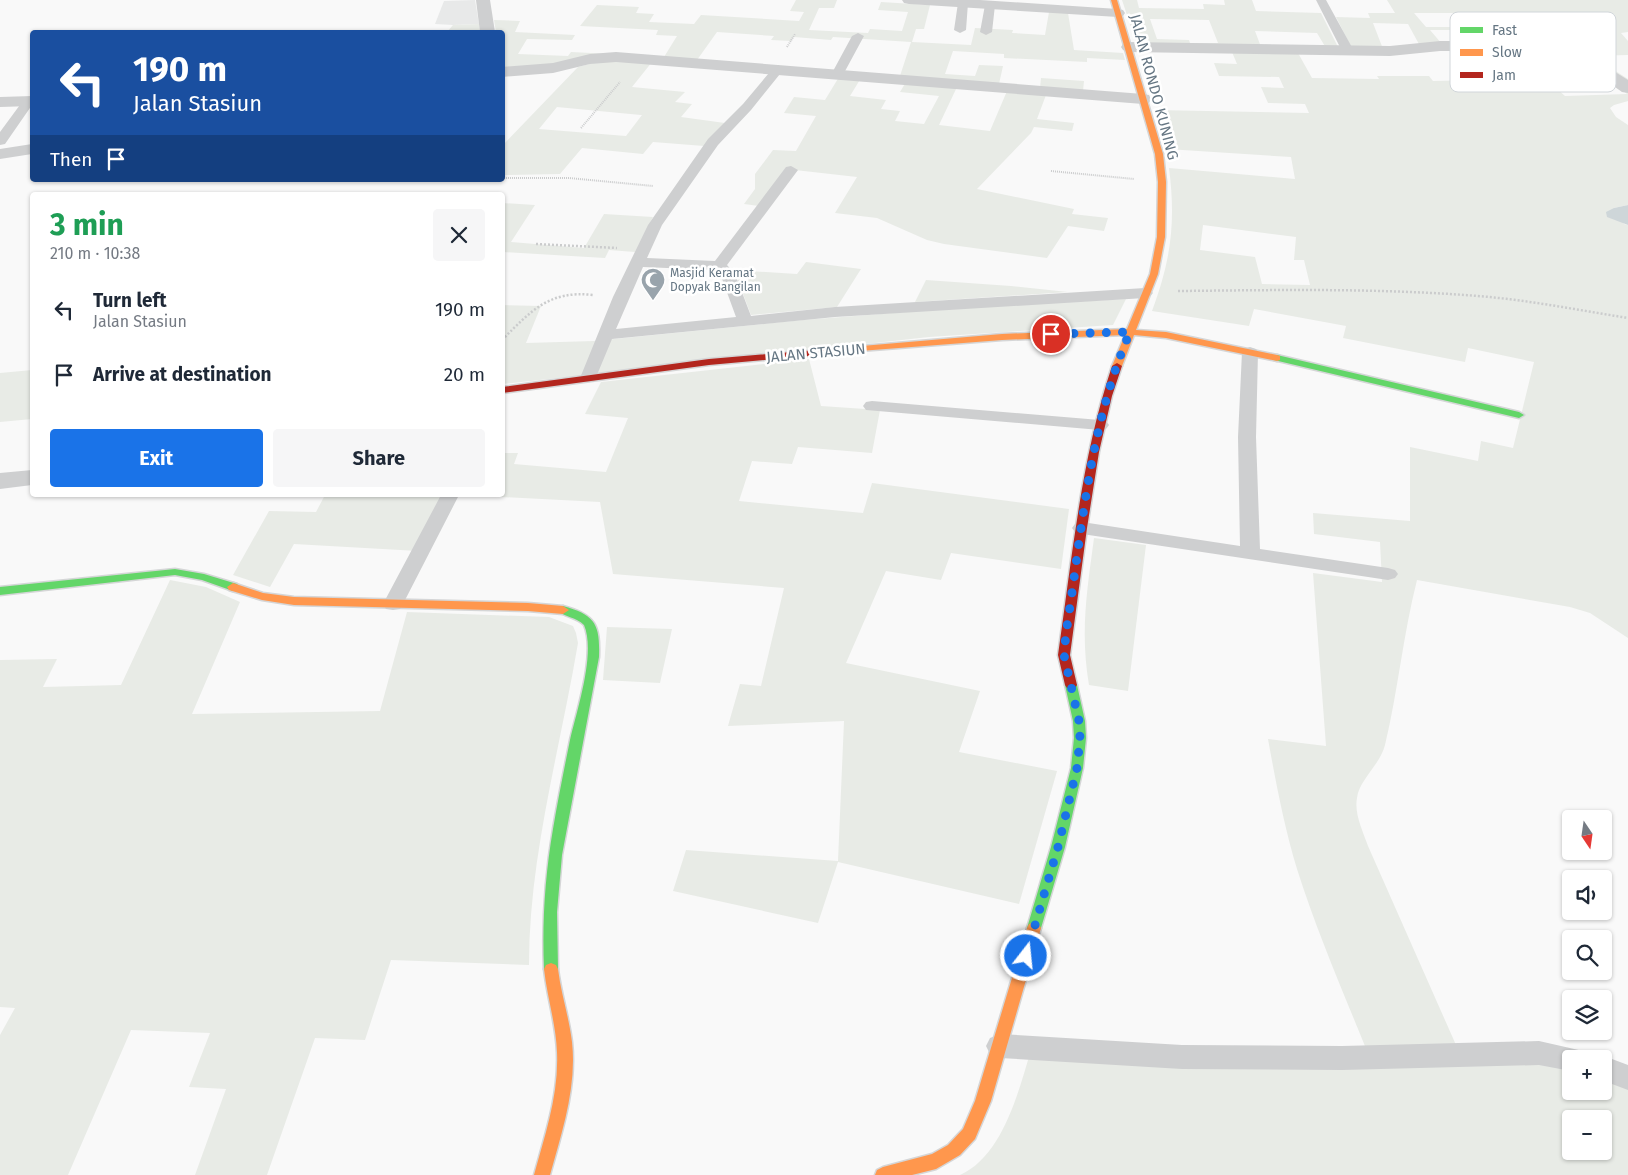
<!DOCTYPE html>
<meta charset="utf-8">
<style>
:root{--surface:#fff;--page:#f6f6f7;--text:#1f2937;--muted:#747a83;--accent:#1a73e8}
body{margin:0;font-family:"Fira Sans",sans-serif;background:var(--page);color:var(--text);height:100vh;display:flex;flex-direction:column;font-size:19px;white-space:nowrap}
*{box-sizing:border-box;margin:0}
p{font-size:16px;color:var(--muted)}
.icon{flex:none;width:28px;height:28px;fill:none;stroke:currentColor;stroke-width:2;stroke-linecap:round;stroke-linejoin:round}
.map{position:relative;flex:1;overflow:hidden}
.sheet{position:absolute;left:30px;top:192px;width:475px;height:305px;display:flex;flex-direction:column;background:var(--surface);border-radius:5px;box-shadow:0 1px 4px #0004}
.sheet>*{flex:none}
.guide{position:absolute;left:30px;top:30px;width:475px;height:152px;border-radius:5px;box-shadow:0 1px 4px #0004;background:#1a4fa0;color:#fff;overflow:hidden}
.needle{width:32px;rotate:167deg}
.buttons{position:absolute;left:1562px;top:810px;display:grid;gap:10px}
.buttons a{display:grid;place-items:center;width:50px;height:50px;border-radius:5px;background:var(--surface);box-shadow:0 1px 4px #0004;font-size:25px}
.pin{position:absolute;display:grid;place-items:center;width:42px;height:42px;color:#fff;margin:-21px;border:2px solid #fff;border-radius:50%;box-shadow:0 1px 5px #0007}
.me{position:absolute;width:55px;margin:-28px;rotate:16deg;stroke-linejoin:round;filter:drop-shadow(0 0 4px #0008)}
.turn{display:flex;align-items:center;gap:18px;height:105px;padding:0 20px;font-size:22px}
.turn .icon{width:65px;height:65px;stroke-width:2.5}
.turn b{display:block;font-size:35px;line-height:42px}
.then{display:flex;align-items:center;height:48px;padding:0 20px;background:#0003;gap:10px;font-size:19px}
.round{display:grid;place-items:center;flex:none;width:52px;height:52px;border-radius:5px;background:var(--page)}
.head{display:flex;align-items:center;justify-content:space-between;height:85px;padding:0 20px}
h1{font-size:30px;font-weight:700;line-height:38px;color:#1e9e55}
.cta{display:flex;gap:10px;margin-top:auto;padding:10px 20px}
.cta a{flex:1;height:58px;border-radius:5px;background:var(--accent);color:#fff;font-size:20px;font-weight:700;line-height:58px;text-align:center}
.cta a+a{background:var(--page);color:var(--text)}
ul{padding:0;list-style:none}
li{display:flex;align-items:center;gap:15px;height:65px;padding:0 20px}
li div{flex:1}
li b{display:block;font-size:19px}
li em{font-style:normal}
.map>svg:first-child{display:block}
.built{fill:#e8e9e9}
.green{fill:#e8ebe6;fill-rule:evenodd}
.water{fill:#ced6d9}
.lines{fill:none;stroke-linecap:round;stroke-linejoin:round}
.fast-casing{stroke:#d5d6d7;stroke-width:3}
.slow-casing{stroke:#d5d6d7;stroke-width:3}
.jam-casing{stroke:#d5d6d7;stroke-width:3}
.path-far1{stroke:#cbcccd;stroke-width:2;stroke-dasharray:1 1;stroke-linecap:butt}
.path{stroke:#cbcccd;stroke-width:2.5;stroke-dasharray:2 2;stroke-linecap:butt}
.lane{fill:#cecfd0;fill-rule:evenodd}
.street{fill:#cecfd0;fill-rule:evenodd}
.fast{fill:#63d668;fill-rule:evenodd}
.slow{fill:#ff974d;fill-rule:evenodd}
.jam{fill:#b3261e;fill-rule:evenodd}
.route{stroke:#1a73e8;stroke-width:9;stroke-dasharray:0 16.2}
.labels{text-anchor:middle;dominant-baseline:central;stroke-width:5;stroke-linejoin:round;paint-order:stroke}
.far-poi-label{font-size:12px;fill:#657683;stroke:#fff;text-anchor:start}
.street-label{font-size:15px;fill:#657683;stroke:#fff}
.key{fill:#fff;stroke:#d1d6da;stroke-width:1}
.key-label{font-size:14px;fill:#657683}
</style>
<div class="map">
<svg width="1628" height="1175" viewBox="0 0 1628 1175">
<rect width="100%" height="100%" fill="#f9f9f9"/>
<!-- built -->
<path class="built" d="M 475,0 L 479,24 L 453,25 L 435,24 L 444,1 Z"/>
<!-- green -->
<path class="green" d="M 796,0 L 837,0 L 834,8 L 819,8 L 809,30 L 868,33 L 870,29 L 902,31 L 908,12 L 878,10 L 881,2 L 930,5 L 924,29 L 916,29 L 912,42 L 971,45 L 975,28 L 1013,30 L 1012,33 L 1045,35 L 1049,12 L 1068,13 L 1074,50 L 1123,53 L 1125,60 L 1087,58 L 1087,62 L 1004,58 L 1004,54 L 953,51 L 945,74 L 975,76 L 979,65 L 1003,66 L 999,84 L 900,76 L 911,42 L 833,37 L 831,40 L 794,37 L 791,41 L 771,40 L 774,36 L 717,32 L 697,60 L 664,57 L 677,36 L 656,35 L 658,30 L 580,26 L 597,5 L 639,7 L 636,13 L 654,14 L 649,22 L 694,24 L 701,15 L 799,21 L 804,12 L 790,11 Z
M 1122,0 L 1137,0 L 1139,8 L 1204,9 L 1203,4 L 1225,5 L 1224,0 L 1252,0 L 1256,11 L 1321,13 L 1339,49 L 1326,48 L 1317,33 L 1255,31 L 1261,47 L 1137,45 ZM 1150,19 L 1209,20 L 1218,43 L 1190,43 L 1189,40 L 1157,39 Z
M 1387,0 L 1628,0 L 1628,32 L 1621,33 L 1628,41 L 1628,55 L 1588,56 L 1614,70 L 1628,79 L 1628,101 L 1614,105 L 1610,108 L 1616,117 L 1628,125 L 1628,205 L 1614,208 L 1624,224 L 1628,225 L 1628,638 L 1590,613 L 1570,607 L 1417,580 C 1403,635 1398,691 1385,745 C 1380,765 1359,780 1357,798 C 1354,814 1363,831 1368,846 L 1460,1054 L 1571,1059 L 1571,1091 L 1604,1091 L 1604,1068 L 1628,1078 L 1628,1175 L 960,1175 C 1003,1156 1019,1090 1031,1050 L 1369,1056 C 1344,994 1317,932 1297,869 C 1284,826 1276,783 1268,739 L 1326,746 L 1313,573 L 1382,582 L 1380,542 L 1314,534 L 1313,513 L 1410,521 L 1410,447 L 1478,461 L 1481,441 L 1513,448 L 1534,362 L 1468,348 L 1465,362 L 1343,338 L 1346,326 L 1254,309 L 1249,326 L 1152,311 C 1171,260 1176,222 1169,168 L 1295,179 L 1291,157 L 1167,149 L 1155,110 L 1309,113 L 1305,104 L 1268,103 L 1261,87 L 1284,88 L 1279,77 L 1219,76 L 1214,63 L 1237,64 L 1232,52 L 1298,53 L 1312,78 L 1379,79 L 1377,76 L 1429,76 L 1433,81 L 1531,79 L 1520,67 L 1509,67 L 1490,48 L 1505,48 L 1487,30 L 1430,30 L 1442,44 L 1420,46 L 1408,24 L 1373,23 L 1383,49 L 1352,49 L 1336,17 L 1370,18 L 1368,13 L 1395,13 ZM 1414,13 L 1464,13 L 1477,27 L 1426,27 ZM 1522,30 L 1593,32 L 1605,47 L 1533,45 ZM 1600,71 L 1627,94 L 1565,96 L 1539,73 ZM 1203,225 L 1296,237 L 1294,260 L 1304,260 L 1310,285 L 1262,284 L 1255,257 L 1200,250 ZM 1571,1119 L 1604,1119 L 1604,1151 L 1571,1151 Z
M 494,20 L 520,21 L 515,32 L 575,35 L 572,40 L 527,39 L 518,54 L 568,56 L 571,52 L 611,54 L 563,63 L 503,69 L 502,32 L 496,32 Z
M 479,24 L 480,32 L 447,32 L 453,25 Z
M 597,62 L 652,62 L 632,87 L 685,92 L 675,102 L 692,104 L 681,117 L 725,123 L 704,146 L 653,142 L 643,154 L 582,148 L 560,174 L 503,175 L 503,145 L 578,67 ZM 557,107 L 641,115 L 642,115 L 626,136 L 539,129 Z
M 839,77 L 861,78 L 850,96 L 886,100 L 881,109 L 900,111 L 895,121 L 924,124 L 939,96 L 900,92 L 906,82 L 957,87 L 939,125 L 990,131 L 1007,91 L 1046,95 L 1037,119 L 1074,123 L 1072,131 L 1034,127 L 1031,133 L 977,189 L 1074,209 L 1072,214 L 1108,218 L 1104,231 L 1068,226 L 1047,258 L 944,244 L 927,240 L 877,218 L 835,213 L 857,177 L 786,169 L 759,206 L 744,204 L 755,189 L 755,174 L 773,150 L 796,151 L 816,116 L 784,113 L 794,97 L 825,100 Z
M 1041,78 L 1084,81 L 1083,91 L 1040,88 Z
M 502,203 L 535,205 L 511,242 L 584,248 L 604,214 L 653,217 L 635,252 L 609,250 L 605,258 L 503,252 Z
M 806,262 L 861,269 L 837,307 L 751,315 L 734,270 L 797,274 Z
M 926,280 L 1011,286 L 1068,292 L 915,302 Z
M 1126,299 L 1113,325 L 929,337 L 503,384 L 502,305 L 541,306 L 526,343 L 594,341 L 803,320 L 971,307 Z
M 809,359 L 821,406 L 880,410 L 872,453 L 798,447 L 792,464 L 752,461 L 739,501 L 863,513 L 872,483 L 1069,509 L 1061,569 L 951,553 L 941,580 L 886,571 L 846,663 L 980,691 L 959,752 L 1057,771 L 1019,904 L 838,862 L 818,923 L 673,891 L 686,850 L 838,861 L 844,721 L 728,726 L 740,684 L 761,686 L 784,588 L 613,574 L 600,502 L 461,495 L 502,495 L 503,453 L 518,453 L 514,464 L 606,472 L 628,418 L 585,414 L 601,382 Z
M 32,370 L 32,419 L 0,422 L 0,373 Z
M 325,495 L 443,495 L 418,551 L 294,544 L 270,587 L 233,575 L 269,511 L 316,512 Z
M 1094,538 L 1146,545 L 1128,691 L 1089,685 C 1080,632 1087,591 1094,538 Z
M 170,580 L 206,587 L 240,602 L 192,714 L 380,711 L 407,612 L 549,617 L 573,626 L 576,633 L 578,643 C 560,750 529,856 529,965 L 391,960 L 365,1040 L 315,1038 L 267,1175 L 195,1175 L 226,1089 L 189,1087 L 210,1033 L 131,1030 L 68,1175 L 0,1175 L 0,1035 L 15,1008 L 0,1007 L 0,660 L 57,659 L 43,687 L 121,685 Z
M 607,627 L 672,629 L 660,683 L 603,680 Z"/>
<!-- water -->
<path class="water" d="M 1628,205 L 1628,225 L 1607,217 L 1606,212 L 1614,208 Z"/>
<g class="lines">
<defs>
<path id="fast" d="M 1277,355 L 1519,412 L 1524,415 L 1519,418 L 1274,360 L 1274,356 Z
M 175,569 L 204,574 L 237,584 L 239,587 L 233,591 L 202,580 L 175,575 L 0,595 L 0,587 Z
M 563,606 C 596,615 600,625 599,657 L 562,855 L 557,912 L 558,969 L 556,973 L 551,975 L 546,973 L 544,969 C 542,922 545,876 553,829 C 558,799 564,770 570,740 C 577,710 596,653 584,625 C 576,617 564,617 557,610 Z
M 1071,681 L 1075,682 L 1077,685 L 1085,721 L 1086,738 L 1083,768 L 1065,847 L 1041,928 L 1039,932 L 1034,934 L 1029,932 L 1027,928 L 1051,847 L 1071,768 L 1074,738 L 1073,721 L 1065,685 L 1067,682 Z"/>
<path id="slow" d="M 1111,0 L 1117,0 L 1163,154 L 1166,182 L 1165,237 L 1158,274 L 1136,330 L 1166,332 L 1277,355 L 1280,356 L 1280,360 L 1277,361 L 1166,338 L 1134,335 L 1122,366 L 1117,369 L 1112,366 L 1125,335 L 1002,340 L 847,352 L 845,350 L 850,347 L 1002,334 L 1127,329 L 1150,274 L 1157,237 L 1158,182 L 1155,154 Z
M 233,583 L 263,593 L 294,597 L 528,603 L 563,606 L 569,610 L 563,614 L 528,611 L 294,605 L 262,600 L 229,590 L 227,587 Z
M 1034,922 L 1039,924 L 1041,928 L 991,1101 L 975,1139 L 960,1155 L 936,1169 L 912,1175 L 875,1175 L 877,1170 L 883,1167 L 932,1154 L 948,1145 L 963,1129 L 975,1101 L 1027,928 L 1029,924 Z
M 551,963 L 556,965 L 558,969 C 561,994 569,1017 572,1042 C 577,1087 562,1132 550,1175 L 534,1175 C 545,1135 559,1094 557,1052 C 556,1024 547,997 544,969 L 546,965 Z"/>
<path id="jam" d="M 850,347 L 855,350 L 853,352 L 709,365 L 502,393 L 502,387 L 709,359 Z
M 1117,363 L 1122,366 L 1112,396 L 1099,452 L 1087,528 L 1070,655 L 1077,685 L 1075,688 L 1067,688 L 1065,685 L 1058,655 C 1072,558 1081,459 1112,366 Z"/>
</defs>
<!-- fast casing -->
<use href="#fast" class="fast-casing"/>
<!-- slow casing -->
<use href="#slow" class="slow-casing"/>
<!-- jam casing -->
<use href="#jam" class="jam-casing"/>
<!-- path-far1 -->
<path class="path-far1" d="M 787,47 L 795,34
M 581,128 L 620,82
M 1051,171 L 1134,179
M 502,178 L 569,178 L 653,186"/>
<!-- path -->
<path class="path" d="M 536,244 L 617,248
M 1178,291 C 1278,290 1378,288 1478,296 C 1528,300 1578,310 1628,318
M 502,340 C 531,311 549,290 593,295"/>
<!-- lane -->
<path class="lane" d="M 962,0 L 968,3 L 966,30 L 960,33 L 954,30 L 958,3 Z
M 1316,0 L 1326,0 L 1354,51 L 1352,53 L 1344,53 L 1342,51 Z
M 990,2 L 995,5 L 992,32 L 986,35 L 980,32 L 985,5 Z
M 858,33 L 864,36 L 844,73 L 838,77 L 834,75 L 832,73 L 852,36 Z
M 778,65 L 784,69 L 751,110 L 718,145 L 662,225 L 647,258 L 715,261 L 786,167 L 791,166 L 798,170 L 727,265 L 735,274 L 751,316 L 835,307 L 1145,288 L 1150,290 L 1153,293 L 1150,296 L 1145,298 L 835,317 L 612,339 L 594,382 L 582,382 L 580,378 L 613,297 L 648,225 L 708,139 L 743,104 L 774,67 ZM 643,267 L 715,270 L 721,276 L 736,317 L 616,329 Z
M 29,97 L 32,98 L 32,105 L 5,144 L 0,145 L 0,132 L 25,98 Z
M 1250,347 L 1256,349 L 1258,352 L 1256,437 L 1260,549 L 1388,568 L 1395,570 L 1398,574 L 1395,578 L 1388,580 L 1082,534 L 1075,532 L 1072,528 L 1075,524 L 1082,522 L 1240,546 L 1238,437 L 1242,352 L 1244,349 Z
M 872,401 L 1100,420 L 1106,421 L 1109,425 L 1106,429 L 1100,430 L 866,410 L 863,406 L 866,402 Z
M 441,495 L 459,495 L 403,604 L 400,609 L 393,610 L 386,609 L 383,604 Z
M 1000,1034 L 1182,1045 L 1342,1046 L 1539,1041 L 1583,1051 L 1587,1059 L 1571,1059 L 1571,1071 L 1539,1065 L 1342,1070 L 1182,1069 L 1000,1058 L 990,1054 L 986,1046 L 990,1038 Z
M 1604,1056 L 1628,1065 L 1628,1090 L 1604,1081 L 1604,1059 L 1596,1059 Z"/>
<!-- street -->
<path class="street" d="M 476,0 L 490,0 L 495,32 L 480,32 Z
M 902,0 L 980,0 L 1118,9 L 1123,10 L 1125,13 L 1123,16 L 1118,17 L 909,4 L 904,3 Z
M 1440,41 L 1509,41 L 1524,46 L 1547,61 L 1595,63 L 1612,70 L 1628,80 L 1628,93 L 1622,92 L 1601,77 L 1591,72 L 1548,71 L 1536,68 L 1508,51 L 1440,51 L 1390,56 L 1129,52 L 1123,50 L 1121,47 L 1123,44 L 1129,42 L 1390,46 Z
M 616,52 L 1143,94 L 1149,95 L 1151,99 L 1149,103 L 1143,104 L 616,62 L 590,64 L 553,73 L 502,77 L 502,67 L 553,63 L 590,54 Z
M 32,96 L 32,106 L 0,107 L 0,97 Z
M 32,144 L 32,154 L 0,159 L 0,149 Z
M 32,470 L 32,485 L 0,489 L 0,473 Z"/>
<!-- fast -->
<use href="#fast" class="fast"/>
<!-- slow -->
<use href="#slow" class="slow"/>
<!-- jam -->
<use href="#jam" class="jam"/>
</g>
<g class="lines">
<!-- route -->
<path class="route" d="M 1026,956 L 1058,847 L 1077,768 L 1080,738 L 1079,721 L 1064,655 L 1066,633 C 1082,532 1089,426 1130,332 L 1051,334"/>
</g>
<!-- icons -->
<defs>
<symbol id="mosque-pin" viewBox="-11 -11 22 30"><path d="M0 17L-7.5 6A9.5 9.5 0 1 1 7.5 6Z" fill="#99a4ac" stroke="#fff"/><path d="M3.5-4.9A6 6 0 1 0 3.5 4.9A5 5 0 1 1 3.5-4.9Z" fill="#fff"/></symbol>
</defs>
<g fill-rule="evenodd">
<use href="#mosque-pin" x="639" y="266" width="28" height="38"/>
</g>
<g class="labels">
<!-- far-poi labels -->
<g class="far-poi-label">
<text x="670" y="273">Masjid Keramat<tspan x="670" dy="14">Dopyak Bangilan</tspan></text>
</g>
<!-- street labels -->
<g class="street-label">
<text transform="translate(1154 87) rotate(75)">JALAN RONDO KUNING</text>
<text transform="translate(816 353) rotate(-5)">JALAN STASIUN</text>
</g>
</g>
<!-- legend -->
<rect x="1450" y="12" width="166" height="80" rx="8" class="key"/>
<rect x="1460" y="27" width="23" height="6" fill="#63d668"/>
<rect x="1460" y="49" width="23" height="7" fill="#ff974d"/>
<rect x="1460" y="72" width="23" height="6" fill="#b3261e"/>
<g class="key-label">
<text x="1492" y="35">Fast</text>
<text x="1492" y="57">Slow</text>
<text x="1492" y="80">Jam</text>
</g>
</svg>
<div class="buttons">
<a><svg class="needle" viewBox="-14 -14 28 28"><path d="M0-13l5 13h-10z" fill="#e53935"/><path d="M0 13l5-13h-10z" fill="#747a83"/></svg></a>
<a><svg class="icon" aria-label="sound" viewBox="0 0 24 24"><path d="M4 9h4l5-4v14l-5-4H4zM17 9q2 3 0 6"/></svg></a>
<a><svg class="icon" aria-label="search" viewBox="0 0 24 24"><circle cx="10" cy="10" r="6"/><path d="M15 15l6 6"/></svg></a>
<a><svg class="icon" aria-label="layers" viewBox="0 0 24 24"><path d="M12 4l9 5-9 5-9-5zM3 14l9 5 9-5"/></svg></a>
<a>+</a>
<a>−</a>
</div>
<div class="pin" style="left:1051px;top:334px;background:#d93025"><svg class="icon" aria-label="arrive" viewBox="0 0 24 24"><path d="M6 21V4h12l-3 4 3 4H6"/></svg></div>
<svg class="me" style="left:1026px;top:956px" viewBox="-20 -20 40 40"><circle r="17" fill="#1a73e8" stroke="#fff" stroke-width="3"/><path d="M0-11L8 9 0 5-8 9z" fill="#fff"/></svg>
<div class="guide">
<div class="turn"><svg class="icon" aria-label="left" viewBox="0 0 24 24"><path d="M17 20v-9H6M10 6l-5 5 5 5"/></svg><div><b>190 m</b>Jalan Stasiun</div></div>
<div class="then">Then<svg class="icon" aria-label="arrive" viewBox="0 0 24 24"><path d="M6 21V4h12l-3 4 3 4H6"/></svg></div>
</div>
<section class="sheet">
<div class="head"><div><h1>3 min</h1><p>210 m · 10:38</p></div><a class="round"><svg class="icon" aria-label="close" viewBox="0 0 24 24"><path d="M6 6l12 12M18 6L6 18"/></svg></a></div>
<ul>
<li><svg class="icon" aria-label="left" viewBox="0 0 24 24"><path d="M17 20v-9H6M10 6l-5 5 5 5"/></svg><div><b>Turn left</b><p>Jalan Stasiun</p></div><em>190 m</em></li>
<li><svg class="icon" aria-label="arrive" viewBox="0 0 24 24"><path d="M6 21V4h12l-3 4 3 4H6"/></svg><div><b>Arrive at destination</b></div><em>20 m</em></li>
</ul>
<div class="cta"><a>Exit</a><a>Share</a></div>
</section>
</div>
